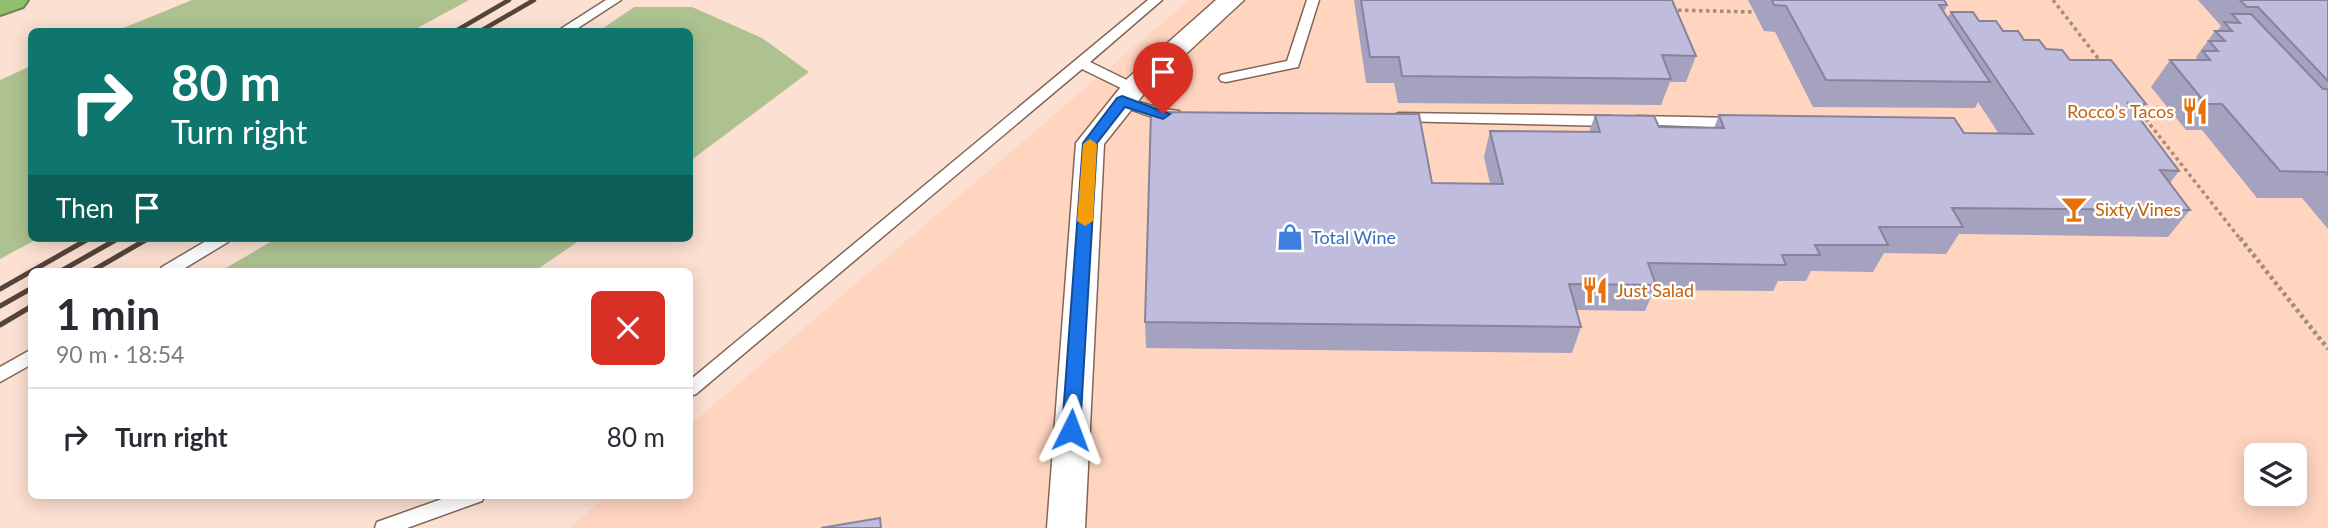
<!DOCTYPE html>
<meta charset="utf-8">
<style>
:root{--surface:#fff;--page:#f7f7f7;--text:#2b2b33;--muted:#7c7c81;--line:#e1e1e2}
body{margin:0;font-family:Lato,sans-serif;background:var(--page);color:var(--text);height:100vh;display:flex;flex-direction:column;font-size:26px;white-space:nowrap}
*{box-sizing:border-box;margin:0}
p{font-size:23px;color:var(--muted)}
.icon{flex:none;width:38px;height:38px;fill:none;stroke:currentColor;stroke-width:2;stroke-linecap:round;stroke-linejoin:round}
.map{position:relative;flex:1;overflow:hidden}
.panel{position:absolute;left:28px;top:268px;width:665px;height:231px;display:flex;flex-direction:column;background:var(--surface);border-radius:10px;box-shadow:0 4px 18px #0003}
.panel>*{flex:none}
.top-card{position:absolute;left:28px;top:28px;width:665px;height:214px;border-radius:10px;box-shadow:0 4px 18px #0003;background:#0f766e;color:#fff;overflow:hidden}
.tools{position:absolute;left:2244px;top:443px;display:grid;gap:14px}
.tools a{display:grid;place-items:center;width:63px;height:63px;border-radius:10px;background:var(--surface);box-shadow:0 4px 18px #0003;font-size:35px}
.pin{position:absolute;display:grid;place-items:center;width:60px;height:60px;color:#fff;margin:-72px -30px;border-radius:50% 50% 50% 0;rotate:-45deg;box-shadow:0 0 7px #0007}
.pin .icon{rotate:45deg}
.me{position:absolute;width:77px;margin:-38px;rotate:3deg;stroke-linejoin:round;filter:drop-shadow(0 0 5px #0008)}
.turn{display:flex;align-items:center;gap:24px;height:147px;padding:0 28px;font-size:32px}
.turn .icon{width:91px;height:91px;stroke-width:2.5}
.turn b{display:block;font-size:49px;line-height:60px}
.then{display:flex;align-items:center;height:66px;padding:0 28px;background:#0003;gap:14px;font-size:26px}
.round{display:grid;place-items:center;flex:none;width:74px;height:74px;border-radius:10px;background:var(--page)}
.overview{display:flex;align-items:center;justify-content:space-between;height:119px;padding:0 28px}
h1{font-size:42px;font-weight:700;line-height:52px}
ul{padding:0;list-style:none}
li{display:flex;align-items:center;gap:21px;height:98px;padding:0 28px;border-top:2px solid var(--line)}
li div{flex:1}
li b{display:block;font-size:26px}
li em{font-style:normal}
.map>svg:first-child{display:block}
.built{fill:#ffd5c0;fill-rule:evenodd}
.green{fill:#aec290}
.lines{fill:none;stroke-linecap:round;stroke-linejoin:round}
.service-casing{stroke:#836556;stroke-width:3}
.minor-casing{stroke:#836556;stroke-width:3}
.motorway-casing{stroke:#6a844d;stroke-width:4}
.path-far1{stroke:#a08c81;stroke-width:3.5;stroke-dasharray:3.5 3.5;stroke-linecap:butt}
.path{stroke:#a08c81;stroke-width:4.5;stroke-dasharray:3.5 3.5;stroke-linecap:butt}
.service{fill:#fff;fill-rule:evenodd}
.minor{fill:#fff;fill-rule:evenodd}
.motorway{fill:#90bf6d;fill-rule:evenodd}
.rail-far1{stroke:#53443c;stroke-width:4.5}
.rail{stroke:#53443c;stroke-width:5}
.wall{fill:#a4a2be}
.building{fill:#bfbcdd;stroke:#86849b;stroke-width:2}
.route{fill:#1a73e8;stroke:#114b97;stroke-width:2}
.slow{fill:#f59e0b}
.labels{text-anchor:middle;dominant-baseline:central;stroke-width:5;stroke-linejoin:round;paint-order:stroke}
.food-label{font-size:18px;fill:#c56008;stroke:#fff;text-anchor:start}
.shop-label{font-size:18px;fill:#366cbe;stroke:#fff;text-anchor:start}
</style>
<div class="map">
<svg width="2328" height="528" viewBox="0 0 2328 528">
<rect width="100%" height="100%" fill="#fce0d2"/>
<!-- built -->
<path class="built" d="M 1189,0 L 2328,0 L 2328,528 L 569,528 L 608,495 L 690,495 L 690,425 ZM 2256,455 L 2294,455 L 2294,494 L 2256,494 Z"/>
<!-- green -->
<path class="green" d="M 192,0 L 469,0 L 412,31 L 116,31 Z
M 634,7 L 692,7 L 762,38 L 809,72 L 690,161 L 690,32 L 599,31 Z
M 31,66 L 32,238 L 39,238 L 0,259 L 0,80 Z
M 277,238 L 583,238 L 535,271 L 221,271 Z"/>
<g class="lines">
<defs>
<path id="service" d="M 606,0 L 621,0 L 572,32 L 556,32 Z
M 1148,0 L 1162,0 L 1090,62 L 1139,86 L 1141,89 L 1139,92 L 1129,92 L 1082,69 L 696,394 L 690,396 L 690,380 Z
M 1307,0 L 1319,0 L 1298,67 L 1226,82 L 1221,81 L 1219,78 L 1221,75 L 1287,61 Z
M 1122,97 L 1163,109 L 1179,111 L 1181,114 C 1166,127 1134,110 1117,104 L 1115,101 L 1117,98 Z
M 1399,113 L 1611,116 L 1618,121 L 1611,126 L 1394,121 L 1392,118 L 1394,115 Z
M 1637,116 L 1737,118 L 1744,123 L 1737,128 L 1632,124 L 1630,121 L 1632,118 Z
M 211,238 L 231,238 L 228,242 L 180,271 L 160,271 L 162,267 Z
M 32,349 L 32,364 L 0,382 L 0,367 Z
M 453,495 L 485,495 L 482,501 L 407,528 L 375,528 L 377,522 Z"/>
<path id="minor" d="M 1216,0 L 1244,0 L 1147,90 L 1104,144 L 1085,528 L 1047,528 L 1076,143 L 1128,78 Z"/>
<path id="motorway" d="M 0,0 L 28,0 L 23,7 L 0,15 Z"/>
</defs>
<!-- service casing -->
<use href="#service" class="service-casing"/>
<!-- minor casing -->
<use href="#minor" class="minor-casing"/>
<!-- motorway casing -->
<use href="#motorway" class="motorway-casing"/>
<!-- path-far1 -->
<path class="path-far1" d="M 2053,0 L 2101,62
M 1671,10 L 1754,12
M 2137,108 L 2241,240"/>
<!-- path -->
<path class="path" d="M 2240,238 L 2328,349"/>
<!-- service -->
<use href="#service" class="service"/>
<!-- minor -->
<use href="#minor" class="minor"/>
<!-- motorway -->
<use href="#motorway" class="motorway"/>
<!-- rail-far1 -->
<path class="rail-far1" d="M 454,32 L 509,0
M 479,32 L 534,0
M 87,240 L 90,238
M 116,240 L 119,238
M 146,240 L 149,238"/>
<!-- rail -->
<path class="rail" d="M 61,271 L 119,238
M 92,271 L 149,238
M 0,289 L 90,238
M 0,306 L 32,288
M 0,325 L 32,306"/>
</g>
<!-- wall -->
<path class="wall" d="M 1354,0 L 1672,0 L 1696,56 L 1686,82 L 1670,82 L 1661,105 L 1398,103 L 1394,83 L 1366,83 Z
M 1748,0 L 1944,0 L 1947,5 L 1944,12 L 1947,18 L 1951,12 L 1979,21 L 2070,60 L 2146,104 L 2137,116 L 2179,171 L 2170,183 L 2190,210 L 2168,237 L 1959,234 L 1946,254 L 1884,253 L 1873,272 L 1811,271 L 1806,281 L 1778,281 L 1773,291 L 1654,290 L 1645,311 L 1577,310 L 1581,327 L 1572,353 L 1146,348 L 1145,322 L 1432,183 L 1490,184 L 1484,157 L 1490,131 L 1589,132 L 1595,115 L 1659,127 L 1714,128 L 1719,115 L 1964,133 L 1999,134 L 1978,102 L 1975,108 L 1813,107 L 1775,32 L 1764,31 Z
M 2198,0 L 2328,0 L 2328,229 L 2302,198 L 2257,198 L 2202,130 L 2186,130 L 2151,87 L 2170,60 L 2195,60 L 2197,58 L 2196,57 L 2215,31 L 2217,31 L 2221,26 Z"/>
<!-- building -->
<path class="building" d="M 1361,0 L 1672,0 L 1696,56 L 1662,55 L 1671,79 L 1402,76 L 1399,57 L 1370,57 Z
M 1772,0 L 1944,0 L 1947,5 L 1939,5 L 1990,82 L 1826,80 L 1786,6 L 1774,5 Z
M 2240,0 L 2328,0 L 2328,81 L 2258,7 L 2247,7 Z
M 1951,12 L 1973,12 L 1979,21 L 1996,21 L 2003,31 L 2018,31 L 2024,40 L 2039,40 L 2046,49 L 2062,50 L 2070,60 L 2111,60 L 2146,104 L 2128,103 L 2179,171 L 2160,170 L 2190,210 L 1952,208 L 1963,227 L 1879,227 L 1888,245 L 1815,245 L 1820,255 L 1782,255 L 1786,265 L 1648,263 L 1656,285 L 1569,284 L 1581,327 L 1145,322 L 1151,112 L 1419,114 L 1432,183 L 1503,184 L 1490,131 L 1600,132 L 1595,115 L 1654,116 L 1659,127 L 1724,128 L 1719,115 L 1954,118 L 1964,133 L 2033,134 Z
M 2232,14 L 2251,14 L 2323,89 L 2328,89 L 2328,175 L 2325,172 L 2280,171 L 2222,104 L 2206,104 L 2170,60 L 2210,60 L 2203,51 L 2218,51 L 2209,41 L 2225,41 L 2215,31 L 2232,31 L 2224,22 L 2240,23 Z
M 880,518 L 881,528 L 821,528 Z"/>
<!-- route -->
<path class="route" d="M 1122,96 L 1170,114 L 1163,119 L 1125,107 L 1097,143 L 1080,430 L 1071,437 L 1062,430 L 1083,143 L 1117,98 Z"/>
<!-- slow -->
<path class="slow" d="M 1090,139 L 1097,144 L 1093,221 L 1085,226 L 1077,221 L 1083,144 Z"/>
<!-- icons -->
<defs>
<symbol id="restaurant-bare" viewBox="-9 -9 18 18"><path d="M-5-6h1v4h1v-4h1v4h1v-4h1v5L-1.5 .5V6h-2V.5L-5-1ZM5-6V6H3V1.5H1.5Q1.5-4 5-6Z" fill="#e8710a" stroke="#fff" stroke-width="2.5" paint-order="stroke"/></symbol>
<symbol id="bar-bare" viewBox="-9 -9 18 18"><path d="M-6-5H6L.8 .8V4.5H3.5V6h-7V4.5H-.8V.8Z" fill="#e8710a" stroke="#fff" stroke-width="2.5" paint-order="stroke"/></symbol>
<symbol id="shop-bare" viewBox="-9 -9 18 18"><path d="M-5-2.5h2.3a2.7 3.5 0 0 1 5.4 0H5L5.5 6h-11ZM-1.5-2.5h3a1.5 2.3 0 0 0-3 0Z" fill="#3f7fe0" stroke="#fff" stroke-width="2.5" paint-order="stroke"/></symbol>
</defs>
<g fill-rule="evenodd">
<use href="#restaurant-bare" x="2176" y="92" width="38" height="38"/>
<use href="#bar-bare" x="2055" y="190" width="38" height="38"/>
<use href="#shop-bare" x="1271" y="218" width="38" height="38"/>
<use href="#restaurant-bare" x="1576" y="271" width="38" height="38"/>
</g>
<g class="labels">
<!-- food labels -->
<g class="food-label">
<text x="2174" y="111" text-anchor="end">Rocco's Tacos</text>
<text x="2095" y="209">Sixty Vines</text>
<text x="1616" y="290">Just Salad</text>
</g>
<!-- shop labels -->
<g class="shop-label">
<text x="1311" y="237">Total Wine</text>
</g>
</g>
</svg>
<div class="tools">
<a><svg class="icon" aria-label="layers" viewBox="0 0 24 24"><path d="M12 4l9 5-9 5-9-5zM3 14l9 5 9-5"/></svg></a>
</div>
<div class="pin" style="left:1163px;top:114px;background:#d93025"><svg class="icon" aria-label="arrive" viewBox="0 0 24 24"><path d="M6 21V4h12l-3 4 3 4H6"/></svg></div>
<svg class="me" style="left:1071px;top:430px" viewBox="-20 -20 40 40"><path d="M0-17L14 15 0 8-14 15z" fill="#1a73e8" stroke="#fff" stroke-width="4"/></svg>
<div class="top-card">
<div class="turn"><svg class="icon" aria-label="right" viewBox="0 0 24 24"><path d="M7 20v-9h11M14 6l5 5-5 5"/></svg><div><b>80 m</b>Turn right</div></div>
<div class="then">Then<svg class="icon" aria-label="arrive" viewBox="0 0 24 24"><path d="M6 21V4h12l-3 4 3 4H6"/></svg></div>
</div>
<section class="panel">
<div class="overview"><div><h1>1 min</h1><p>90 m · 18:54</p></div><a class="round" style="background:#d93025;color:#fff"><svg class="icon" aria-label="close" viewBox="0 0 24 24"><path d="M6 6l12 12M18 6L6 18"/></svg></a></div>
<ul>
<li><svg class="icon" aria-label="right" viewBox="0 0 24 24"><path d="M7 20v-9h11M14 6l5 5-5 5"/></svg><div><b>Turn right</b></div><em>80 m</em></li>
</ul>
</section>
</div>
